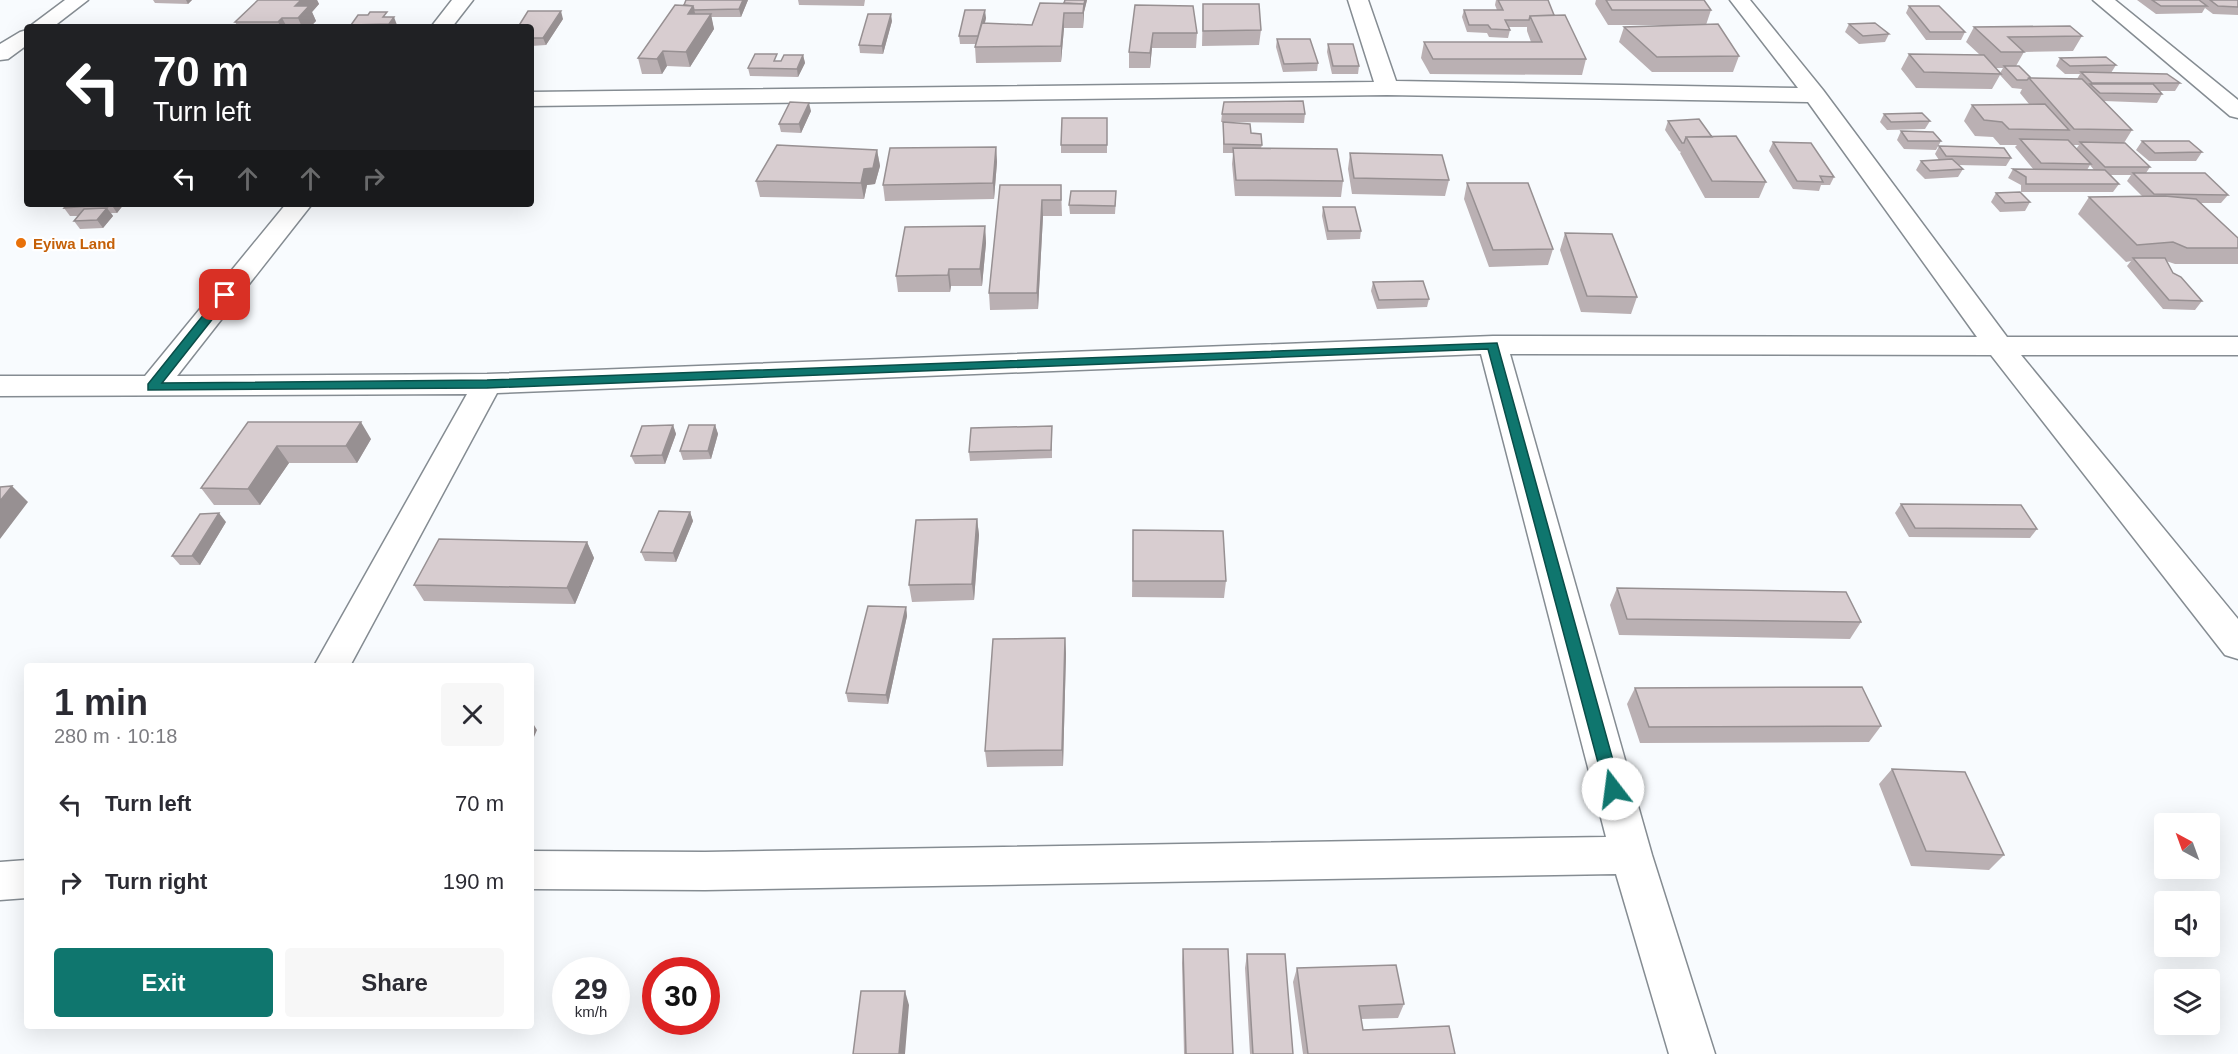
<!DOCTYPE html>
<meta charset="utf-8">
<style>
:root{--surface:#fff;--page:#f7f7f7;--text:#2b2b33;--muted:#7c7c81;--accent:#0f766e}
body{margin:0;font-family:Helvetica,sans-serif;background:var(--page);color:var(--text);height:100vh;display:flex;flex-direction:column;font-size:22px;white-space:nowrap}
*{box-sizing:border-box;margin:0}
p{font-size:20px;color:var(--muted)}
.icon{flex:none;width:33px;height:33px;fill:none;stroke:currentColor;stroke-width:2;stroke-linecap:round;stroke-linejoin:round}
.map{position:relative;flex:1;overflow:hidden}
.drawer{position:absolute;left:24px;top:663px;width:510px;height:366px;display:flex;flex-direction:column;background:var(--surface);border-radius:6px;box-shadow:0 6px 24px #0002}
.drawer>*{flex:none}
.hud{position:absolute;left:24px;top:24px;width:510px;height:183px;border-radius:6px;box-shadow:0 6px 24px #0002;background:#202124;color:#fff;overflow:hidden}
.needle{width:39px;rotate:319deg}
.buttons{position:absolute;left:2154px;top:813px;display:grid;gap:12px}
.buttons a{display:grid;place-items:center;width:66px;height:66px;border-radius:6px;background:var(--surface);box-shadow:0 6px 24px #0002;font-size:30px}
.speed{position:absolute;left:552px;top:957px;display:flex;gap:12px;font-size:30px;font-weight:700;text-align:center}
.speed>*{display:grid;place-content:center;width:78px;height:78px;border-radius:50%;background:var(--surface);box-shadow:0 6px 24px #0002;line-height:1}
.speed small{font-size:15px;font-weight:400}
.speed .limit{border:9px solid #d22;background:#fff;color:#111}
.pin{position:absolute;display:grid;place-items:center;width:51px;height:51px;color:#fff;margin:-26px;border-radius:12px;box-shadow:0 3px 9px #0006}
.me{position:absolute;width:66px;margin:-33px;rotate:345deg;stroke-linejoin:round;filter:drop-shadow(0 0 4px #0008)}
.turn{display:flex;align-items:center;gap:21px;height:126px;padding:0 30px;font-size:27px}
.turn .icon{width:78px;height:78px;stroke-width:2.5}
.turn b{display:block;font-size:42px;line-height:51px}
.lanes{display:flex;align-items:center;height:57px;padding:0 30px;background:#0003;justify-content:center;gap:30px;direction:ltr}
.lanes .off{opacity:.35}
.round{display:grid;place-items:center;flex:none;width:63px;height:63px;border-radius:6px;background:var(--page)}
.head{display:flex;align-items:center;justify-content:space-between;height:102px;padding:0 30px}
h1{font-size:36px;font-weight:600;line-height:45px}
.button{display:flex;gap:12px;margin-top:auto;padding:12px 30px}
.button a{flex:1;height:69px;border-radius:6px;background:var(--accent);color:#fff;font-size:24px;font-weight:600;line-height:69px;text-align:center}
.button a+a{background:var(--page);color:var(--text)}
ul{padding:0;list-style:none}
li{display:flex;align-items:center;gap:18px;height:78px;padding:0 30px}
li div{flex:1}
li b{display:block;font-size:22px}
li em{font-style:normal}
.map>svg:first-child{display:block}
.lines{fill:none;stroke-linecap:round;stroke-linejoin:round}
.street-casing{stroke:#858c92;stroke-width:3}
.street{fill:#fff;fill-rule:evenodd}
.wall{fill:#bab0b3;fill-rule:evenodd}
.shaded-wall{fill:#979092}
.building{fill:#d8cdd0;stroke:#979092;stroke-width:1.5}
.route{fill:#0f766e;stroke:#0a4d48;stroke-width:1.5}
.food-dot{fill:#e8710a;stroke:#fff;stroke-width:2}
.labels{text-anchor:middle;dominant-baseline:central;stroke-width:4.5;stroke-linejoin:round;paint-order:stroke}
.far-food-label{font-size:15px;font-weight:bold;fill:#c56008;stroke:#fff;text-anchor:start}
</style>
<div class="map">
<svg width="2238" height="1054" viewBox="0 0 2238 1054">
<rect width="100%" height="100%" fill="#f8fbfe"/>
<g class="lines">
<defs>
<path id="street" d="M 65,0 L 88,0 L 53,27 L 29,27 Z
M 452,0 L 473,0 L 452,27 L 431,27 Z
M 1348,0 L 1368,0 L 1396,81 L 1798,88 L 1730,0 L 1750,0 L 1823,90 L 2007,337 L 2238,337 L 2238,355 L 2021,355 L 2238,619 L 2238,659 L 2225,655 L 1991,355 L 1510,354 L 1652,855 L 1715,1054 L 1669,1054 L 1616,874 L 705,890 L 531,889 L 531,851 L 705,852 L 1606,837 L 1481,354 L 497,393 L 350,666 L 314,666 L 467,394 L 0,396 L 0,376 L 145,376 L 286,204 L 312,204 L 177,376 L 487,374 L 1493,336 L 1977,337 L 1808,102 L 1387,95 L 531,106 L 531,92 L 1374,82 Z
M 2093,0 L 2115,0 L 2238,100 L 2238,118 L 2230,116 Z
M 27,30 L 27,45 L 8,59 L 0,60 L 0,44 L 20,32 Z
M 27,860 L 27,898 L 0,900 L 0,862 Z"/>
</defs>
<!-- street casing -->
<use href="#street" class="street-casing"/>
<!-- street -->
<use href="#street" class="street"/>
</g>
<!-- wall -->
<path class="wall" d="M 153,0 L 192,0 L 188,4 L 155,3 Z
M 258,0 L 317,0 L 319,4 L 312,12 L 316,21 L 310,27 L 238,27 L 235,22 Z
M 686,0 L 748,0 L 741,17 L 711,17 L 714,29 L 690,67 L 667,66 L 662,74 L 642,74 L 638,58 L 684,5 Z
M 798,0 L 865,0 L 864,6 L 799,5 Z
M 1065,0 L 1087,0 L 1084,12 L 1083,28 L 1064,28 L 1061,62 L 976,63 L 975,47 L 976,44 L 960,44 L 959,36 L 986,18 L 985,23 L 1032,25 L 1064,3 Z
M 1496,0 L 1548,0 L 1554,15 L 1586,59 L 1582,75 L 1430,74 L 1421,58 L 1424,42 L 1531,42 L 1527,31 L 1527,27 L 1509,27 L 1510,30 L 1508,38 L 1489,37 L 1487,33 L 1467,32 L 1462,17 L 1464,10 L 1497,10 L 1495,5 Z
M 1596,0 L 1704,0 L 1711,10 L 1706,25 L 1739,56 L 1733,72 L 1652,72 L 1619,42 L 1624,27 L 1697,25 L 1608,25 L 1595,4 Z
M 2137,0 L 2238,0 L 2238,15 L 2213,14 L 2205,8 L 2202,13 L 2156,14 Z
M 1203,4 L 1261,30 L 1259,45 L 1202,46 Z
M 1135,5 L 1197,33 L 1196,48 L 1152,48 L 1150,68 L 1129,68 L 1129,52 Z
M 1909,6 L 1965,32 L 1961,40 L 1926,40 L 1906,13 Z
M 389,17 L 397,25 L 396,27 L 352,27 L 351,25 Z
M 563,19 L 546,45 L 531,46 L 531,27 Z
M 892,21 L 883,54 L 860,53 L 859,45 Z
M 1849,24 L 1889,34 L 1885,42 L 1859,44 L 1845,32 Z
M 1974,27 L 2082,36 L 2073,51 L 2024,52 L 2016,66 L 2031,78 L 2077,79 L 2080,74 L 2065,74 L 2056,66 L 2060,58 L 2116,65 L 2111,73 L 2180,83 L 2175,91 L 2159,91 L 2162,94 L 2157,103 L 2104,101 L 2132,130 L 2124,143 L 2150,167 L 2146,173 L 2228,195 L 2221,203 L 2201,203 L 2238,238 L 2238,264 L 2175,264 L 2166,261 L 2173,273 L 2202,301 L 2195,310 L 2163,309 L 2127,266 L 2131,261 L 2126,262 L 2078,214 L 2089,197 L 2142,196 L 2127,181 L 2131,175 L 2111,175 L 2119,184 L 2113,192 L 2021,192 L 2021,185 L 2008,178 L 2013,169 L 2034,170 L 2015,147 L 2017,145 L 2000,145 L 1993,137 L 1975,136 L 1964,121 L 1972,105 L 2029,104 L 2020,93 L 2022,89 L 2012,88 L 2000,75 L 1992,89 L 1916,88 L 1901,69 L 1909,54 L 1980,55 L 1966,42 ZM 1995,68 L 2003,68 L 2000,73 ZM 2073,145 L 2079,145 L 2076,149 ZM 2090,165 L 2094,170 L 2087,170 Z
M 1277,39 L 1318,63 L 1317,71 L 1283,72 L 1276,47 Z
M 1328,44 L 1359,66 L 1358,74 L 1332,74 L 1327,52 Z
M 803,55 L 805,63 L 798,77 L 750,76 L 748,68 L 781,61 Z
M 811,111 L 801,133 L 781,132 L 779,124 Z
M 1222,114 L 1305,114 L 1304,123 L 1221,122 Z
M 1884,114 L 1930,121 L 1925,129 L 1887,130 L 1880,122 Z
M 1107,118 L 1107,153 L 1061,153 L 1061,145 Z
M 1668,121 L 1712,137 L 1766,182 L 1759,198 L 1705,198 L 1680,153 L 1681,152 L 1679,151 L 1665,130 Z
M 1223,122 L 1262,145 L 1261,148 L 1343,181 L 1341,197 L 1235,196 L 1232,164 L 1233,153 L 1223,153 Z
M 1901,131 L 1941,141 L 1936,150 L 1904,149 L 1897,140 Z
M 2142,141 L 2202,152 L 2196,161 L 2149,161 L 2136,150 Z
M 1773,142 L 1834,177 L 1830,185 L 1821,185 L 1819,191 L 1793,189 L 1769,151 Z
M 1939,146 L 2011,158 L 2006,166 L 1958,165 L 1963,169 L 1958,177 L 1925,179 L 1916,170 L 1921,161 L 1939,160 L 1935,154 Z
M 996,147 L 997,162 L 994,199 L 885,201 L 883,185 Z
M 877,150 L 880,166 L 875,184 L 867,185 L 864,199 L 760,197 L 756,181 Z
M 1350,153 L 1449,180 L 1445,196 L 1352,194 L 1348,169 Z
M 1467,183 L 1553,249 L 1548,265 L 1489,267 L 1464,199 Z
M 1000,185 L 1061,185 L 1062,216 L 1043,216 L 1038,309 L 990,310 L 989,293 Z
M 1996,193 L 2030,202 L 2025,211 L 2000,212 L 1991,202 Z
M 1116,199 L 1115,214 L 1070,214 L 1069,205 Z
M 67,204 L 124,204 L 117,213 L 111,213 L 113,216 L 103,228 L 80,229 L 74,221 L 78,216 L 70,216 L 64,208 Z
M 1323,207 L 1361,231 L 1360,239 L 1327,240 L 1322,216 Z
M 985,226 L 986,243 L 982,286 L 951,286 L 950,292 L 898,292 L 896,276 Z
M 1565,233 L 1637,297 L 1631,314 L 1581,312 L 1560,250 Z
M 1373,282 L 1429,299 L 1427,307 L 1377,309 L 1371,291 Z
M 248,422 L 371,439 L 357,463 L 289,463 L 260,505 L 214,505 L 201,488 Z
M 673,425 L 676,434 L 665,464 L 635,464 L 631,456 Z
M 715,425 L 718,434 L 711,459 L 683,460 L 680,451 Z
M 1052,426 L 1052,458 L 970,461 L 969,452 Z
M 1901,504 L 2037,529 L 2030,538 L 1909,537 L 1895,513 Z
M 690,512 L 693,521 L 676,562 L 645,561 L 641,552 Z
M 977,519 L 979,535 L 974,600 L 912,602 L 909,585 Z
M 226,522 L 200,565 L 180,565 L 172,556 Z
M 1133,530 L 1226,581 L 1224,598 L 1132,597 Z
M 587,542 L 594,558 L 575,604 L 424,601 L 414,585 Z
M 1617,588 L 1861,622 L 1850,639 L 1619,635 L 1610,605 Z
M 906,607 L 907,616 L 888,704 L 848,702 L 846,693 Z
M 1065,638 L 1066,654 L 1063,766 L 987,767 L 985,751 Z
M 1635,688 L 1881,726 L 1869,742 L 1640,743 L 1627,704 Z
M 1892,769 L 2004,855 L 1989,870 L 1911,866 L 1879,784 Z
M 1183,949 L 1233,1054 L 1184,1054 L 1182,963 Z
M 1247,954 L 1293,1054 L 1250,1054 L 1245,968 Z
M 1297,968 L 1404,1004 L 1398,1018 L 1361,1019 L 1363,1030 L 1455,1054 L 1303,1054 L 1293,982 Z"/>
<!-- shaded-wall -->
<path class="shaded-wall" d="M 186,0 L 192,0 L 188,4 Z
M 301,0 L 317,0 L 319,4 L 312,12 L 316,21 L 310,27 L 302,27 L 298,18 L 295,6 Z
M 743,0 L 748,0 L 741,17 L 739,9 Z
M 1085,0 L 1087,0 L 1084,12 L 1083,28 L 1083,10 Z
M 693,6 L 697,20 L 688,14 Z
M 985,10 L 986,18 L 979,44 L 979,37 Z
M 561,11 L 563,19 L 546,45 L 543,38 Z
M 1064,13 L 1064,28 L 1061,62 L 1061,46 Z
M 711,14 L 714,29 L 690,67 L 686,52 Z
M 891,14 L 892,21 L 883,54 L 882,46 Z
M 394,17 L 397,25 L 396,27 L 390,27 L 389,24 Z
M 282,18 L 287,27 L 281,27 L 278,22 Z
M 1153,33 L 1152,48 L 1150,68 L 1150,53 Z
M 663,51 L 667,66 L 662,74 L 657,59 Z
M 803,55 L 805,63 L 798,77 L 797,69 Z
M 809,103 L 811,111 L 801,133 L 799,124 Z
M 996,147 L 997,162 L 994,199 L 993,183 Z
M 877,150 L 880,166 L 875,184 L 867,185 L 864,199 L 861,183 L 864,169 Z
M 1042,200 L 1043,216 L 1038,309 L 1037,293 Z
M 111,204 L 124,204 L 117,213 Z
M 107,208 L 113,216 L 103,228 L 97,220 Z
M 985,226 L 986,243 L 982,286 L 980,269 Z
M 949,269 L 951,286 L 950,292 L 948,275 Z
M 361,422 L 371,439 L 357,463 L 346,446 Z
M 673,425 L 676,434 L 665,464 L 662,455 Z
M 715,425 L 718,434 L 711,459 L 708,451 Z
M 277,446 L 289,463 L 260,505 L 248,489 Z
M 12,486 L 28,502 L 0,539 L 0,501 Z
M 690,512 L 693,521 L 676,562 L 673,553 Z
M 219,513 L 226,522 L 200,565 L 192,556 Z
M 977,519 L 979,535 L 974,600 L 972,584 Z
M 587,542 L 594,558 L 575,604 L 567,588 Z
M 906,607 L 907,616 L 888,704 L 886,695 Z
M 1065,638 L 1066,654 L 1063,766 L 1062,750 Z
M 531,720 L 537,730 L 531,744 Z
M 905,991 L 909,1005 L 905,1054 L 899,1054 Z"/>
<!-- building -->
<path class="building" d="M 258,0 L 301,0 L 295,6 L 309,6 L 298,18 L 282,18 L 278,22 L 235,22 Z
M 686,0 L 743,0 L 739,9 L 694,10 L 693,6 L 684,5 Z
M 1065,0 L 1085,0 L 1084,4 L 1064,3 Z
M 1498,0 L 1548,0 L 1554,15 L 1530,16 L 1529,20 L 1505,20 L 1510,30 L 1491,29 L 1488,25 L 1469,25 L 1464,10 L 1503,10 Z
M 1606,0 L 1704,0 L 1711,10 L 1612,10 Z
M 2152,0 L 2199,0 L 2207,6 L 2161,6 Z
M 2210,0 L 2238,0 L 2238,7 L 2218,6 Z
M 1040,3 L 1084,4 L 1083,13 L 1064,13 L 1061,46 L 975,47 L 982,23 L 1032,25 Z
M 1203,4 L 1259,4 L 1261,30 L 1203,31 Z
M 675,5 L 693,6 L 688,14 L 711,14 L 686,52 L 663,51 L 657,59 L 638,58 Z
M 1135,5 L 1193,6 L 1197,33 L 1153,33 L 1150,53 L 1129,52 Z
M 1909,6 L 1939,6 L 1965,32 L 1930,32 Z
M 965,10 L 985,10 L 978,36 L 959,36 Z
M 528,11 L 561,11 L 543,38 L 531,38 L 531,27 L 518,27 Z
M 370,12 L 387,12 L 383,17 L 394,17 L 389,24 L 351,25 L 358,15 L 368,15 Z
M 868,14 L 891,14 L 882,46 L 859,45 Z
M 1565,15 L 1586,59 L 1433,59 L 1424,42 L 1542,42 L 1530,16 Z
M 1875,23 L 1889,34 L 1863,36 L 1849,24 Z
M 1718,24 L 1739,56 L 1657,57 L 1624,27 Z
M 2070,26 L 2082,36 L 2008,37 L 2024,52 L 2001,52 L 1974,27 Z
M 1277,39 L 1310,39 L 1318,63 L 1284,64 Z
M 1328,44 L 1353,44 L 1359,66 L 1333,66 Z
M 755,54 L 777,54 L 774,61 L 781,61 L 784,55 L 803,55 L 797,69 L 748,68 Z
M 1909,54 L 1984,55 L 2001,74 L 1924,72 Z
M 2106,57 L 2116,65 L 2070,66 L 2060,58 Z
M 2004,66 L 2019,66 L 2031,78 L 2029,78 L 2027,80 L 2017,80 Z
M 2081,72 L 2167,74 L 2180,83 L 2092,83 Z
M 2029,78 L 2082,79 L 2132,130 L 2074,129 Z
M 2090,84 L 2153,84 L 2162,94 L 2100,93 Z
M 1303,101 L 1305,114 L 1222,114 L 1224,102 Z
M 790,102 L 809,103 L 799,124 L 779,124 Z
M 2045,104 L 2069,130 L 2009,129 L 2002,122 L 1984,120 L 1972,105 Z
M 1922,113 L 1930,121 L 1891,122 L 1884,114 Z
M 1062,118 L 1107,118 L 1107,145 L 1061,145 Z
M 1699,119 L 1712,137 L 1686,137 L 1684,143 L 1682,143 L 1668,121 Z
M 1223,122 L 1250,124 L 1251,133 L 1261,134 L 1262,145 L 1224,144 Z
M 1901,131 L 1933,132 L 1941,141 L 1908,141 Z
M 1736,136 L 1766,182 L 1712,181 L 1686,137 Z
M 2020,139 L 2068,140 L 2091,164 L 2041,163 Z
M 2142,141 L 2189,141 L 2202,152 L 2155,153 Z
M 1773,142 L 1811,143 L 1834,177 L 1820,176 L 1823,182 L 1797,181 Z
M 2080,142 L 2125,143 L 2150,167 L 2105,167 Z
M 777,145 L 877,150 L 873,168 L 864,169 L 861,183 L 756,181 Z
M 1939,146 L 2004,148 L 2011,158 L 1946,156 Z
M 996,147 L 993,183 L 883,185 L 890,148 Z
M 1233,148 L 1337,149 L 1343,181 L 1236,180 Z
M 1350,153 L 1442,155 L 1449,180 L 1354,178 Z
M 1952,159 L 1963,169 L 1930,171 L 1921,161 Z
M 2013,169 L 2105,170 L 2119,184 L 2026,184 L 2026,177 Z
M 2133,173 L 2205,173 L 2228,195 L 2154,194 Z
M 1467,183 L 1528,183 L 1553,249 L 1493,250 Z
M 1000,185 L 1061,185 L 1061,200 L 1042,200 L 1037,293 L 989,293 Z
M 1071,191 L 1116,191 L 1115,206 L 1069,205 Z
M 2020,192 L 2030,202 L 2005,203 L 1996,193 Z
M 2165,196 L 2196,199 L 2238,238 L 2238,248 L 2187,248 L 2173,242 L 2137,245 L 2089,197 Z
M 67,204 L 111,204 L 64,208 Z
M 1323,207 L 1355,207 L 1361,231 L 1328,231 Z
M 107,208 L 97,220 L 74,221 L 84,209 Z
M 985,226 L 980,269 L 949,269 L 948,275 L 896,276 L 905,227 Z
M 1565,233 L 1612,234 L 1637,297 L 1587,296 Z
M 2133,258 L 2165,258 L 2173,273 L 2181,277 L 2202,301 L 2169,300 Z
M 1423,281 L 1429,299 L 1379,300 L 1373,282 Z
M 248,422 L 361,422 L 346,446 L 277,446 L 248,489 L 201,488 Z
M 673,425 L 662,455 L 631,456 L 642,426 Z
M 689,425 L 715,425 L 708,451 L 680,451 Z
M 1052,426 L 1051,450 L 969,452 L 971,428 Z
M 12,486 L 0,501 L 0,487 Z
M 1901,504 L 2021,505 L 2037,529 L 1915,528 Z
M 659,511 L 690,512 L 673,553 L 641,552 Z
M 219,513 L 192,556 L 172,556 L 200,514 Z
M 977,519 L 972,584 L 909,585 L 916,520 Z
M 1133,530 L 1223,531 L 1226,581 L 1133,581 Z
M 439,539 L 587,542 L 567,588 L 414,585 Z
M 1617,588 L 1846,592 L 1861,622 L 1627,619 Z
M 868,606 L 906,607 L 886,695 L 846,693 Z
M 1065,638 L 1062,750 L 985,751 L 993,639 Z
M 1862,687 L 1881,726 L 1649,727 L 1635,688 Z
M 1892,769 L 1965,772 L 2004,855 L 1926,851 Z
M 1183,949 L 1228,949 L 1233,1054 L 1186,1054 Z
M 1247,954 L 1285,954 L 1293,1054 L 1253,1054 Z
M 1396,965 L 1404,1004 L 1359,1006 L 1363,1030 L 1449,1026 L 1455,1054 L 1308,1054 L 1297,968 Z
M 861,991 L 905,991 L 899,1054 L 853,1054 Z"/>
<!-- route -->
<path class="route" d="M 225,292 L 231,295 L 229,298 L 162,383 L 487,380 L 1497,343 L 1621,789 L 1619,794 L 1613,796 L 1607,794 L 1605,789 L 1488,349 L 487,388 L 148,390 L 148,384 L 221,293 Z"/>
<!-- markers -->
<circle class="food-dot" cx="21" cy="243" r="6"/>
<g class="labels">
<!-- far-food labels -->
<g class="far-food-label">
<text x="33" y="243">Eyiwa Land</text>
</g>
</g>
</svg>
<div class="buttons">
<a><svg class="needle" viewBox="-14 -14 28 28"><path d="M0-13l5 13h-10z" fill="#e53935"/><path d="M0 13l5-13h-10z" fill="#7c7c81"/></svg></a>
<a><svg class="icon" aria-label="sound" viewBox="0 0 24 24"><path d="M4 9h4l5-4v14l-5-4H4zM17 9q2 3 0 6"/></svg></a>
<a><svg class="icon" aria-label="layers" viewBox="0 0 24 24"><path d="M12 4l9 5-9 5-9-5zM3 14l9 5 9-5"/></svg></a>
</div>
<div class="speed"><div>29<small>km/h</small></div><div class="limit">30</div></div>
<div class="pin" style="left:225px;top:295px;background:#d93025"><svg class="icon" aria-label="arrive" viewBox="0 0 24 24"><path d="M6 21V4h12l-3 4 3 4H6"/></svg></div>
<svg class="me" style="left:1613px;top:789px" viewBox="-20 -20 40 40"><circle r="19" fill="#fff"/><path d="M0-13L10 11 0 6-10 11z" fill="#0f766e"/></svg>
<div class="hud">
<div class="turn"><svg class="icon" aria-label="left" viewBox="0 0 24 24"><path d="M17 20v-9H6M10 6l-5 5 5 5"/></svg><div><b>70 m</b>Turn left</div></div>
<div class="lanes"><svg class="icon" aria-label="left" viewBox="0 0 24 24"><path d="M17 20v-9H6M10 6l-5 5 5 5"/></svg><svg class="icon off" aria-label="ahead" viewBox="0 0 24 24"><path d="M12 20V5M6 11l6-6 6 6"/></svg><svg class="icon off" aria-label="ahead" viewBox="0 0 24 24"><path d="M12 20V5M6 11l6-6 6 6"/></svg><svg class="icon off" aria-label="right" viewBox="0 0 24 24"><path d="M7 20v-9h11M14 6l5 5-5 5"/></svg></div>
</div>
<section class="drawer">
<div class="head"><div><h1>1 min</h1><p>280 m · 10:18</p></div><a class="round"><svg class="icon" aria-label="close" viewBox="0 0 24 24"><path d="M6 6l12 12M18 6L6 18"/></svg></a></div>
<ul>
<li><svg class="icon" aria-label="left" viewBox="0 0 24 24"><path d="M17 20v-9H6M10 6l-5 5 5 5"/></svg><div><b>Turn left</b></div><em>70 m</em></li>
<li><svg class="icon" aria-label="right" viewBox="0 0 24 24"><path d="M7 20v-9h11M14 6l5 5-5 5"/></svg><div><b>Turn right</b></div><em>190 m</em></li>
</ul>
<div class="button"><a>Exit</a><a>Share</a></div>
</section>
</div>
